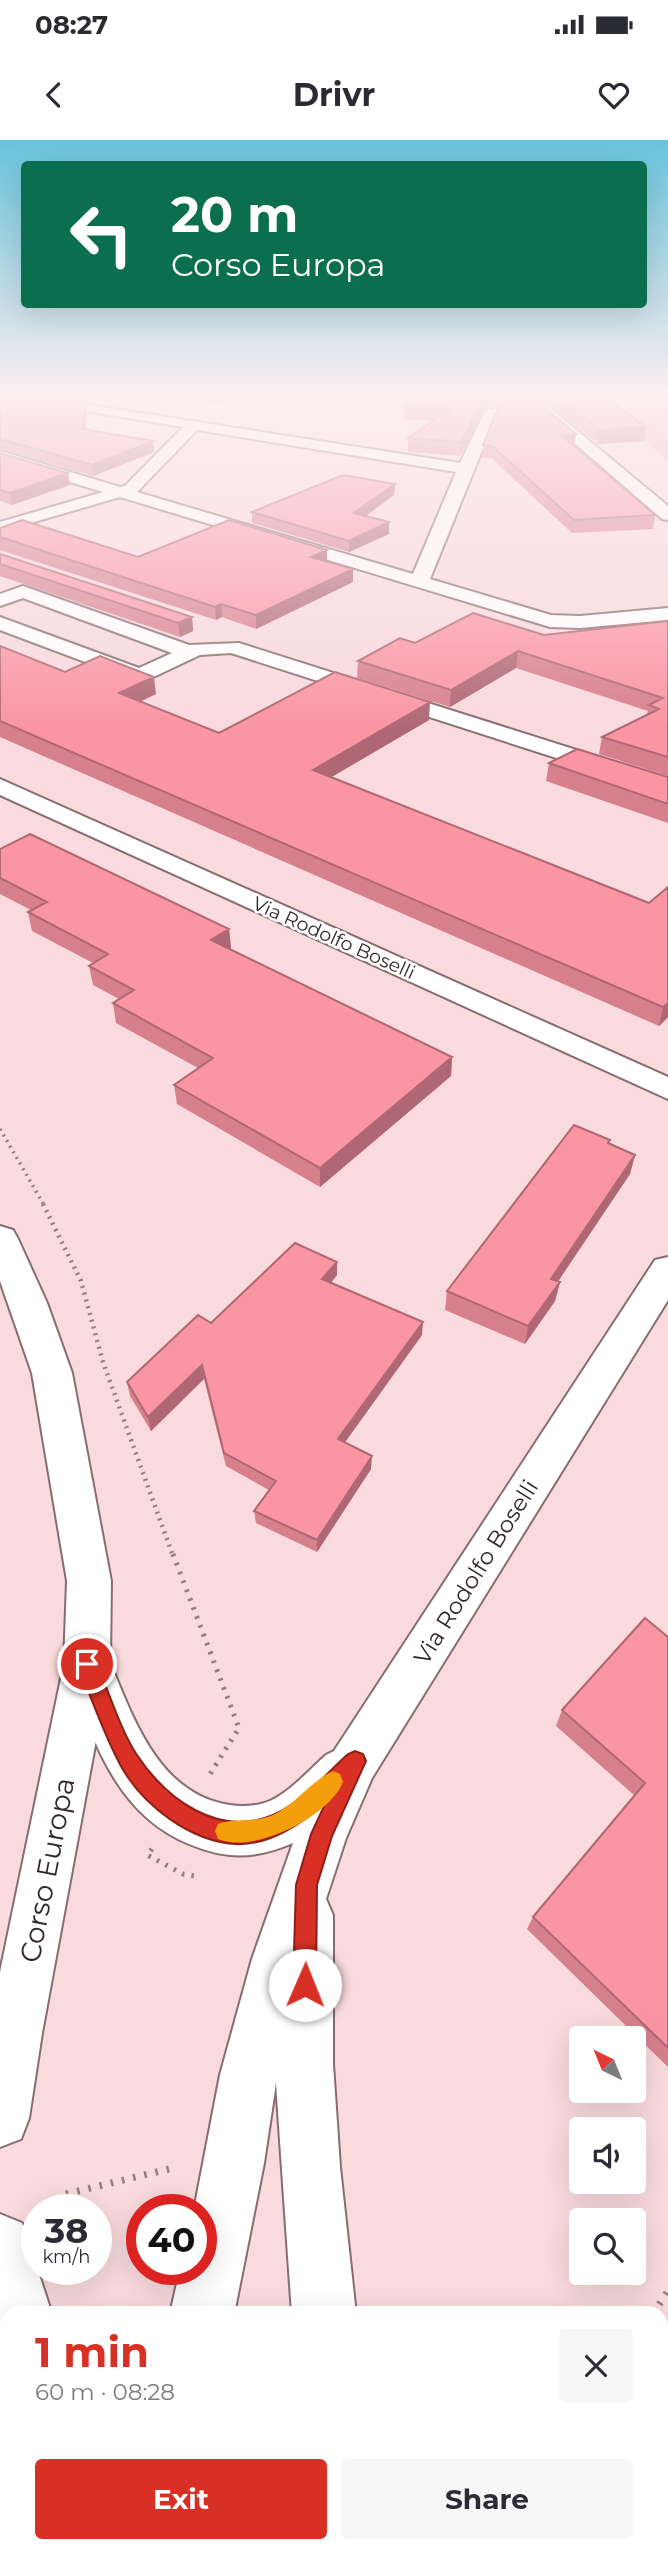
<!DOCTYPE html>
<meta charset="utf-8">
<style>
:root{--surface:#fff;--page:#f7f7f7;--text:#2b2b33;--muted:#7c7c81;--accent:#d93025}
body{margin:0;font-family:Montserrat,sans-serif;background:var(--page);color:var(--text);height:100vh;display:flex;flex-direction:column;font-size:26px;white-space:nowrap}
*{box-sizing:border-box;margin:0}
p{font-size:23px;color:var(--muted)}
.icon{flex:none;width:38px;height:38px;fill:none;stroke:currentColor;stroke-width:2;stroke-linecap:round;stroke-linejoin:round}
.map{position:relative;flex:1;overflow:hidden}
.details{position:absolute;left:0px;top:2166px;width:668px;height:247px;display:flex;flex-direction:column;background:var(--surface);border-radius:21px 21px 0 0;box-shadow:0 7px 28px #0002}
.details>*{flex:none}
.top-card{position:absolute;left:21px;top:21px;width:626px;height:147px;border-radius:7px;box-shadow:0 7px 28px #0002;background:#0b6e4f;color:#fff;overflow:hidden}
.needle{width:46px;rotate:317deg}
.buttons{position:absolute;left:569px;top:1886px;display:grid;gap:14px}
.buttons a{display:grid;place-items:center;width:77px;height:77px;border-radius:7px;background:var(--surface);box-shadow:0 7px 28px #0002;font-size:35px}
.speed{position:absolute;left:21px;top:2054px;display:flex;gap:14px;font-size:35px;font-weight:700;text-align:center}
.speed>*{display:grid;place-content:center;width:91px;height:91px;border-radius:50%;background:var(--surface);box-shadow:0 7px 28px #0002;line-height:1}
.speed small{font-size:18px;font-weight:400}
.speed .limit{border:10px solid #d22;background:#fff;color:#111}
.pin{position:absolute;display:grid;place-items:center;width:60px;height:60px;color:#fff;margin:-30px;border:4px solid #fff;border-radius:50%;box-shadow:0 2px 7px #0007}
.me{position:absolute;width:77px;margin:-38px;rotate:1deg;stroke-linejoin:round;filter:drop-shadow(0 0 5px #0008)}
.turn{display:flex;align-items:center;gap:24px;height:147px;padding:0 35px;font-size:32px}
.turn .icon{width:91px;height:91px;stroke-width:2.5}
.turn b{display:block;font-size:49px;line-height:60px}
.round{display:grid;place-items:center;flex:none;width:74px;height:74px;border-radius:7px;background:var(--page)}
.head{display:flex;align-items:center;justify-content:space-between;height:119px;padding:0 35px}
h1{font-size:42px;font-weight:700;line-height:52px;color:var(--accent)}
.cta{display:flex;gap:14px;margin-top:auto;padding:14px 35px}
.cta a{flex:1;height:80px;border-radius:7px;background:var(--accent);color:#fff;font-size:28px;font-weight:700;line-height:80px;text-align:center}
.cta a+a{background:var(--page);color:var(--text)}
.status{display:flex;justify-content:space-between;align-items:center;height:49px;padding:0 35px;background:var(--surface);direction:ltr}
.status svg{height:19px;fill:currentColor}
header{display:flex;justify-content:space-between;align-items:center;height:91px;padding:0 35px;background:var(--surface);font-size:32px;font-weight:700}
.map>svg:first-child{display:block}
.green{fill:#f3b1b9}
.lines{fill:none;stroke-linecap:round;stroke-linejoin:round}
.minor-casing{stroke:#876d70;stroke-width:4}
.major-casing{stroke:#876d70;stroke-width:4}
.path-far3{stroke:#927e80;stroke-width:3.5;stroke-dasharray:2 4.5;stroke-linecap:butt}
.path-far2{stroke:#927e80;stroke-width:4.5;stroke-dasharray:2 5;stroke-linecap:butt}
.path-far1{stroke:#927e80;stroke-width:5;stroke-dasharray:2.5 7;stroke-linecap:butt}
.path{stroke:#927e80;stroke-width:7;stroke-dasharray:2.5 9;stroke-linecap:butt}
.minor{fill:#fff;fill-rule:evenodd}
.major{fill:#fff;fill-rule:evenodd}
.wall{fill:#d7808d}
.shaded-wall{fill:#af6873}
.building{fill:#fa95a4;stroke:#af6873;stroke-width:2}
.route{fill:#d93025;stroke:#8d1f18;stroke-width:2}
.slow{fill:#f59e0b}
.labels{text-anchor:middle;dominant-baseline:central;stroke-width:5;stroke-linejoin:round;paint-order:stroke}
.far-street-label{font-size:19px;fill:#322728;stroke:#fff}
.street-label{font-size:23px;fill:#322728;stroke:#fff}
.near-street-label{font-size:28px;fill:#322728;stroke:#fff}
</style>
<div class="status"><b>08:27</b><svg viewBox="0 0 49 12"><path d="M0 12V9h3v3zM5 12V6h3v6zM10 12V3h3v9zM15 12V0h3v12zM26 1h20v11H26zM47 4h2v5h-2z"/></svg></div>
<header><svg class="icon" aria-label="back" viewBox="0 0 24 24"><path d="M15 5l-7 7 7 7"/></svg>Drivr<svg class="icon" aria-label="heart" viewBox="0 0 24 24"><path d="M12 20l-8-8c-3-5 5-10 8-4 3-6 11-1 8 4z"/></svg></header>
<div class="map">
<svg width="668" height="2413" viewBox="0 0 668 2413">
<rect width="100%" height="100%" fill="#f9dadd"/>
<!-- green -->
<path class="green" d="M 668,266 L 668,320 L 648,304 L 621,270 Z
M 38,2406 L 270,2406 L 276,2413 L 32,2413 Z"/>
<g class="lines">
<defs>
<path id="minor" d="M 0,251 L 460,323 L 486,269 L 549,267 L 668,366 L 668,380 L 662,379 L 541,274 L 496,276 L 430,439 L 551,475 L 580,476 L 668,468 L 668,480 L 580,488 L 550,487 L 120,357 L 0,392 L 0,382 L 103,352 L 0,321 L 0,311 L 120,347 L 125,346 L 183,287 L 0,257 ZM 197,290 L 456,332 L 413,434 L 137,352 Z
M 23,446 L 189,505 L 239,503 L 668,639 L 668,654 L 231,513 L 200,515 L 147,540 L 133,540 L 0,490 L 0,477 L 139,528 L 172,513 L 23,458 L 0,466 L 0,454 Z
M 0,639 L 668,937 L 668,959 L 0,655 Z
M 668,1117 L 668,1160 L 372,1638 L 346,1698 L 326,1759 L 333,1775 L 333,1924 L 340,2027 L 356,2174 L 292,2174 L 276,1943 L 264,2023 L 234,2174 L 170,2174 L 180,2130 L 201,2130 L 201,2070 L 194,2070 L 220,1935 L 252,1819 L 293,1703 C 256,1719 227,1720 189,1704 C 112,1672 93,1595 64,1524 L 70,1508 L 87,1502 L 104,1508 C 130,1568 154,1654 230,1665 C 243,1667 260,1666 272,1660 C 292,1650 309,1630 326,1615 L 334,1611 L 655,1120 Z"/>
<path id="major" d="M 0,1086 L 13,1090 L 18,1099 L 47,1163 L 72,1233 L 111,1441 L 110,1524 L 42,1893 L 29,1978 L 21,1999 L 0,2007 L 0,1832 L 64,1524 L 67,1441 L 32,1233 L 0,1141 Z
M 0,2074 L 22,2083 L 52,2174 L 7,2174 L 7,2200 L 0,2197 Z
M 668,2235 L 668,2307 L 662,2309 L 662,2238 Z
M 7,2259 L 7,2328 L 0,2331 L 0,2262 Z
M 668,2325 L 668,2413 L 603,2413 L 606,2406 L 662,2406 L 662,2328 Z
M 407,2406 L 512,2406 L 509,2413 L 404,2413 Z"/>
</defs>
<!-- minor casing -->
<use href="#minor" class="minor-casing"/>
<!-- major casing -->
<use href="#major" class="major-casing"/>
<!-- path-far3 -->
<path class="path-far3" d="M 0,989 L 44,1065"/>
<!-- path-far2 -->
<path class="path-far2" d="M 43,1064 L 81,1141 L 103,1222 L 173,1416"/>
<!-- path-far1 -->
<path class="path-far1" d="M 173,1414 L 239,1588 L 210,1634
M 152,1709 L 147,1715 L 183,1734 L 200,1737"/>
<!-- path -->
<path class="path" d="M 66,2054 L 177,2027
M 653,2174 L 668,2151"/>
<!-- minor -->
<use href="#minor" class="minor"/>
<!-- major -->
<use href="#major" class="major"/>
</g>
<!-- wall -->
<path class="wall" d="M 0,251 L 86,263 L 87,274 L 85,289 L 154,312 L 93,336 L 0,309 Z
M 12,251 L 236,251 L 224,264 L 90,252 L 89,262 Z
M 417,251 L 597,251 L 646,287 L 644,301 L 598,304 L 549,264 L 541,265 L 576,294 L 574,306 L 655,375 L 653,389 L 572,393 L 491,318 L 482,318 L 483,305 L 534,265 L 486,266 L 460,316 L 408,312 L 408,298 L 433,281 L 403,279 L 404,265 Z
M 0,313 L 68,333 L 70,345 L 12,365 L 0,361 Z
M 395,344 L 394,355 L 366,376 L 389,382 L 389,394 L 349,412 L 252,383 L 252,372 Z
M 0,388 L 138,417 L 327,410 L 327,422 L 353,429 L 353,442 L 256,489 L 222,477 L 216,480 L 0,410 Z
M 0,414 L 192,477 L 193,491 L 180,497 L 0,436 Z
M 668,481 L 668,636 L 599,614 L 602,597 L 647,574 L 648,571 L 516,528 L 450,567 L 357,538 L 358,521 L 415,503 L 544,495 Z
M 0,506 L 65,532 L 156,554 L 140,562 L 219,593 L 429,580 L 331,637 L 649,763 L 668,877 L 659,886 L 0,597 Z
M 549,623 L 668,637 L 668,683 L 546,641 Z
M 0,709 L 229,789 L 231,808 L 229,809 L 452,917 L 451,936 L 320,1047 L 177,964 L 174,945 L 198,928 L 116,883 L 113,863 L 119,859 L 93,845 L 89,826 L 93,823 L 32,791 L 28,772 L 31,770 L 0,754 Z
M 609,1004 L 635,1015 L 630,1034 L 557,1142 L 560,1142 L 555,1161 L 525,1204 L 445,1170 L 447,1151 Z
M 337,1135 L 331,1143 L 422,1195 L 345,1302 L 371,1329 L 317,1412 L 256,1383 L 254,1371 L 269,1350 L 226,1326 L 204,1239 L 151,1291 L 130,1256 L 127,1242 L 211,1183 Z
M 668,1497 L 668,1927 L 527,1789 L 533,1777 L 635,1656 L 556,1586 L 562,1570 Z"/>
<!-- shaded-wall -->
<path class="shaded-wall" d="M 87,251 L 90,251 L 90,252 L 89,262 Z
M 225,251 L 236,251 L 224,264 L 223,253 Z
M 487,253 L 486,266 L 460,316 L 461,302 Z
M 86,263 L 87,274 L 84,300 L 82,289 Z
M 646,287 L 644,301 L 598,304 L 600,290 Z
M 576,294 L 574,306 L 561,295 Z
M 153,301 L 154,312 L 93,336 L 92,325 Z
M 68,333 L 70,345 L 12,365 L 10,353 Z
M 395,344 L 394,355 L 354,384 L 354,373 Z
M 389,382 L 389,394 L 349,412 L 349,401 Z
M 327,410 L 327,422 L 311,417 Z
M 353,429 L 353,442 L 256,489 L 256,475 Z
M 221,464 L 222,477 L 216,480 L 215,467 Z
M 192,477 L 193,491 L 180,497 L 178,483 Z
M 518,511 L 516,528 L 450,567 L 451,550 Z
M 154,537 L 156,554 L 121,570 L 119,553 Z
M 430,562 L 429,580 L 313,648 L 313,630 Z
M 229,789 L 231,808 L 213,819 L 211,800 Z
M 668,863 L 668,877 L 659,886 L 663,867 Z
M 452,917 L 451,936 L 320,1047 L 320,1028 Z
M 635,1015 L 630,1034 L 547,1158 L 551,1139 Z
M 337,1122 L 337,1135 L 322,1153 L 322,1139 Z
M 560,1142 L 555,1161 L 525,1204 L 528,1186 Z
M 423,1182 L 422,1195 L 338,1312 L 338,1299 Z
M 202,1225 L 204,1239 L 151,1291 L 148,1277 Z
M 372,1316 L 371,1329 L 317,1412 L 317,1400 Z"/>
<!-- building -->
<path class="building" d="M 0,251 L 9,251 L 86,263 L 82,289 L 153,301 L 92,325 L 0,299 Z
M 199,251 L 225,251 L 223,253 Z
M 417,251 L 545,251 L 487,253 L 461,302 L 408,298 L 451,269 L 404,265 Z
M 551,251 L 597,251 L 646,287 L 600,290 Z
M 541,265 L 576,294 L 561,295 L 655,375 L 574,380 L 492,306 L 483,305 L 499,266 Z
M 0,313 L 68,333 L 10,353 L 0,350 Z
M 343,335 L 395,344 L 354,373 L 389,382 L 349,401 L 252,372 Z
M 22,380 L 138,417 L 229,380 L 327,410 L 311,417 L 353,429 L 256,475 L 221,464 L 215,467 L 0,397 L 0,388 Z
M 0,414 L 192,477 L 178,483 L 0,424 Z
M 473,473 L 544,495 L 668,481 L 668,617 L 602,597 L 659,569 L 649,565 L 663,558 L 518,511 L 451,550 L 358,521 L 400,498 L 415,503 Z
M 0,506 L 65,532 L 100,516 L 154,537 L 119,553 L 219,593 L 335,532 L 430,562 L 313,630 L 649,763 L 668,747 L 668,863 L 663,867 L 0,581 Z
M 577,609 L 668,637 L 668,664 L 549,623 Z
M 30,694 L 229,789 L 211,800 L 452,917 L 320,1028 L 174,945 L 213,918 L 113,863 L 134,850 L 89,826 L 108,814 L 28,772 L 47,762 L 0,738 L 0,709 Z
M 574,985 L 610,1000 L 608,1003 L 635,1015 L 551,1139 L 560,1142 L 528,1186 L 447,1151 Z
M 295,1103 L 337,1122 L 322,1139 L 423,1182 L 338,1299 L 372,1316 L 317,1400 L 254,1371 L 276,1341 L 224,1313 L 202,1225 L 148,1277 L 127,1242 L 198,1175 L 211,1183 Z
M 645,1478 L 668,1497 L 668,1908 L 533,1777 L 645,1643 L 562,1570 Z"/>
<!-- sky -->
<linearGradient id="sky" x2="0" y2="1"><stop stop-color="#68c3dc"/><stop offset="0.43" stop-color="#fceef0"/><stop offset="1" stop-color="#fceef0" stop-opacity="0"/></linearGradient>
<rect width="668" height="589" fill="url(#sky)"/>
<!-- route -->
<path class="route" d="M 87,1514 L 94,1517 C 107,1546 120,1590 137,1615 C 167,1660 219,1698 273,1675 C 302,1662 325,1635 348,1614 L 355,1611 L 363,1614 L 366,1621 L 332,1696 L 317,1745 L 316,1845 L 313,1853 L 305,1856 L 297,1853 L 293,1845 L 296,1745 L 311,1694 L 326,1662 C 302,1684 268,1706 235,1704 C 190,1701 144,1666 122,1628 C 104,1596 92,1558 77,1524 L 80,1517 Z"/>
<!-- slow -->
<path class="slow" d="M 333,1631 L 340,1634 L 343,1642 C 329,1677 254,1714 218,1699 L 215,1691 L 218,1684 C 233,1678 254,1683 273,1675 C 296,1664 311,1641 333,1631 Z"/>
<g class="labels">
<!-- far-street labels -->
<g class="far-street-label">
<text transform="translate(334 798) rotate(24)">Via Rodolfo Boselli</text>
</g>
<!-- street labels -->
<g class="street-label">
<text transform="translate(476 1432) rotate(-58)">Via Rodolfo Boselli</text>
</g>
<!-- near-street labels -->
<g class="near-street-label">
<text transform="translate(47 1730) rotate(-79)">Corso Europa</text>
</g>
</g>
</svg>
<div class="buttons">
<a><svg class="needle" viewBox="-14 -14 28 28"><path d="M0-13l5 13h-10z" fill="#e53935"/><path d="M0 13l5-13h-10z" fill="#7c7c81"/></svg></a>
<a><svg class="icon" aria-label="sound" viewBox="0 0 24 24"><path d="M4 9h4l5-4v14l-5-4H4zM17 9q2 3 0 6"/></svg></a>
<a><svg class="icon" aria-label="search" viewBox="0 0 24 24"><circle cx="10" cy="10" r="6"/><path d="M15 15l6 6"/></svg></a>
</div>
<div class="speed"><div>38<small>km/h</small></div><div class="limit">40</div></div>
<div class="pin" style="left:87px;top:1524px;background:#d93025"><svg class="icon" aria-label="arrive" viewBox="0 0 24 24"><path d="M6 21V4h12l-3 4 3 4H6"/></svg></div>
<svg class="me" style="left:305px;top:1845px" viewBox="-20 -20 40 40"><circle r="19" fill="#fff"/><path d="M0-13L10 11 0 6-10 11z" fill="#d93025"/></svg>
<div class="top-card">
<div class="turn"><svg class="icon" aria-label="left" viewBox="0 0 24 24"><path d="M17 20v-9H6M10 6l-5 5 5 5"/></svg><div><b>20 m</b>Corso Europa</div></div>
</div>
<section class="details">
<div class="head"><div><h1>1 min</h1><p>60 m · 08:28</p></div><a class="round"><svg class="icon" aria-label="close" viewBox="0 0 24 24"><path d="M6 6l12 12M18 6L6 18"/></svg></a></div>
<div class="cta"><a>Exit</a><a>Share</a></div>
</section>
</div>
